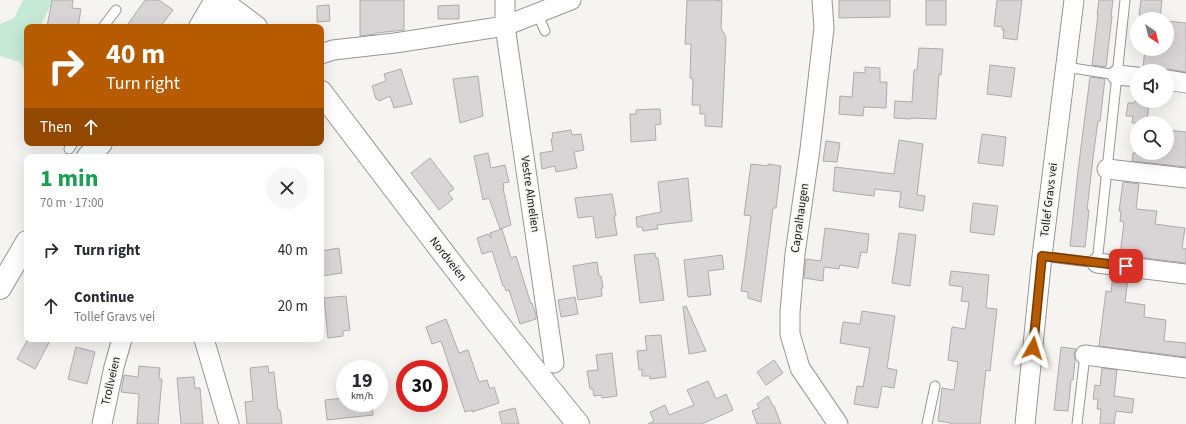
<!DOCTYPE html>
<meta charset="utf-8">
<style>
:root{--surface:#fff;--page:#f7f7f7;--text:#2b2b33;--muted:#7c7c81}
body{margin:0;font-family:"Source Sans 3",sans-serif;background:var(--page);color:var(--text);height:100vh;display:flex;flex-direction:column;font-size:15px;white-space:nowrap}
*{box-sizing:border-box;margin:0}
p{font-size:13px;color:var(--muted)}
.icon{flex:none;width:22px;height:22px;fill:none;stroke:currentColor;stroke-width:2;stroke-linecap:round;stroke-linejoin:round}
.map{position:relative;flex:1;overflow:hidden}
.panel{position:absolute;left:24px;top:154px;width:300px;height:188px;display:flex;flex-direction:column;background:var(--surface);border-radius:8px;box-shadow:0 4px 16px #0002}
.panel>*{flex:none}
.banner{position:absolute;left:24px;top:24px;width:300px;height:122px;border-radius:8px;box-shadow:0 4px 16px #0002;background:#b75b00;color:#fff;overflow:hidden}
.needle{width:26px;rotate:145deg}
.fabs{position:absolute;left:1130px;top:12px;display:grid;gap:8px}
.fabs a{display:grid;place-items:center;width:44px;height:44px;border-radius:50%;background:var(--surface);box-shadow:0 4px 16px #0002;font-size:20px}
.speed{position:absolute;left:336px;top:360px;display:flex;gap:8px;font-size:20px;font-weight:700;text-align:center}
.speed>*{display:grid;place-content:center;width:52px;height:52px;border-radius:50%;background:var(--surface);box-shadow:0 4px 16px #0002;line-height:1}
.speed small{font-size:10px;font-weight:400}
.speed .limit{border:6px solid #d22;background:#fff;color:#111}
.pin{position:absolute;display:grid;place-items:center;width:34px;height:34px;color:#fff;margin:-17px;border-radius:8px;box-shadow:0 2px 6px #0006}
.me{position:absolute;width:44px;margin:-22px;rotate:6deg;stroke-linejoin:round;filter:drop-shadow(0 0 3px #0008)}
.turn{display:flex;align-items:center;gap:14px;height:84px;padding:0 16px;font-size:18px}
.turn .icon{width:52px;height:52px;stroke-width:2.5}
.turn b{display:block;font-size:28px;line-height:34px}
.then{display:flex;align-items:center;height:38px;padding:0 16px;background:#0003;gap:8px;font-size:15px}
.round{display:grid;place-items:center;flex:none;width:42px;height:42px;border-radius:21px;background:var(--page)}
.summary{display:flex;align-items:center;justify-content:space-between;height:68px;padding:0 16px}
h1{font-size:24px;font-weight:700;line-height:30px;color:#1e9e55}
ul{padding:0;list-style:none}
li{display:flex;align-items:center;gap:12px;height:56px;padding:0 16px}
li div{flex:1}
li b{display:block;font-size:15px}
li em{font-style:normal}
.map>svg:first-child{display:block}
.green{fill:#c5e9d4}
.building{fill:#d9d5d6;stroke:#aeaaac}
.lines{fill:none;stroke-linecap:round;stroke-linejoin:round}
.lane-casing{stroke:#979693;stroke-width:11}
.street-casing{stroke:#979693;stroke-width:21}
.secondary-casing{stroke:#979693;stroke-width:24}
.lane{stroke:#fff;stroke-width:9}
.street{stroke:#fff;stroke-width:19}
.secondary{stroke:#fff;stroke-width:22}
.route-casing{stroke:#773b00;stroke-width:10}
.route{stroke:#b75b00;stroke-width:7}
.labels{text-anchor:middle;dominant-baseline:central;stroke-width:3;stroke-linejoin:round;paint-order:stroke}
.street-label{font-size:12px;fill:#151513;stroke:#f5f4f0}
</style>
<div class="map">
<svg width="1186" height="424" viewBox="0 0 1186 424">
<rect width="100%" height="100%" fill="#f5f4f0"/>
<!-- green -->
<path class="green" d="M 23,0 L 53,0 L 40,27 L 27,27 L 27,74 L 20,62 L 0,56 L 0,24 L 14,18 Z"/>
<!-- building -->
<path class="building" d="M 52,0 L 73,0 L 72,8 L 81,9 L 78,27 L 47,27 Z
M 145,0 L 159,0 L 173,10 L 160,27 L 126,27 Z
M 360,0 L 404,0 L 404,30 L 376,33 L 376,34 L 360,36 Z
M 687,0 L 716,0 L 722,1 L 721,28 L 726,37 L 722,127 L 705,126 L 705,114 L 700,114 L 700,105 L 692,105 L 693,79 L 690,78 L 691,44 L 685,44 Z
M 839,0 L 890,0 L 890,17 L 839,18 Z
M 926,0 L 946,0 L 946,25 L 926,25 Z
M 997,0 L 1022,0 L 1017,40 L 1003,38 L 1004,30 L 1002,30 L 1003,27 L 994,26 Z
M 1099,0 L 1113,0 L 1111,16 L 1112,16 L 1106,67 L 1092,65 L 1098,14 L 1097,14 Z
M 1141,0 L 1162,0 L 1160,19 L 1144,19 L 1145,16 L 1139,15 Z
M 329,5 L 330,21 L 317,22 L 317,6 Z
M 459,5 L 459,19 L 438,19 L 438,6 Z
M 1167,21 L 1186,23 L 1186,72 L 1168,69 L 1161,71 L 1146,71 L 1143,68 L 1145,49 L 1167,49 Z
M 919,48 L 943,49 L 941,75 L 939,74 L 936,119 L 911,118 L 911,119 L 894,118 L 895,101 L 912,102 L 914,70 L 917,70 Z
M 990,65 L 1015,68 L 1011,97 L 987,94 Z
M 865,67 L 880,68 L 880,82 L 887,82 L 886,108 L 864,107 L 863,116 L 839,114 L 840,96 L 852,97 L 854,72 L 865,73 Z
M 401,69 L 412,104 L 394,108 L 390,96 L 379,101 L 378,99 L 376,99 L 372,86 L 386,81 L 384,74 Z
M 478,76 L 483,116 L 460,123 L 453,79 Z
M 1090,77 L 1105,79 L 1100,121 L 1098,121 L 1093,158 L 1087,210 L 1089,210 L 1085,247 L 1070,246 L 1078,171 Z
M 1135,101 L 1149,101 L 1147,123 L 1132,123 L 1133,116 L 1126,116 L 1128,103 L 1134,103 Z
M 653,109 L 660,109 L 661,124 L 655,125 L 656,140 L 631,142 L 630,114 L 636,114 L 636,110 Z
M 571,130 L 572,135 L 581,134 L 584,150 L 574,152 L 577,168 L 556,172 L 555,166 L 542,169 L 540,153 L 553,151 L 551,139 L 553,138 L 552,133 Z
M 1167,130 L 1186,132 L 1186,167 L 1132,161 L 1133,153 L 1167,153 Z
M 982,134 L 1006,137 L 1003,166 L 978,163 Z
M 899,140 L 923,144 L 917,195 L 925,196 L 923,211 L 899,207 L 901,192 L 875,189 L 874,196 L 833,191 L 835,167 L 894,174 Z
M 826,141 L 840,143 L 837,162 L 823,161 Z
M 488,153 L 491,168 L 505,165 L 509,182 L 503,183 L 504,188 L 503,188 L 511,225 L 500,229 L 489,198 L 483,200 L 474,156 Z
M 430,158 L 454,189 L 448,193 L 453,199 L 439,210 L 411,173 Z
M 751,164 L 768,166 L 768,164 L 781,166 L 776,208 L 773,208 L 761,302 L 748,298 L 748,292 L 741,291 L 751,216 L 744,215 Z
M 688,178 L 692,221 L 657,225 L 658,229 L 643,231 L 642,227 L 637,227 L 636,217 L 661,212 L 658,182 Z
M 1123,182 L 1139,184 L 1136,209 L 1157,211 L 1155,224 L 1185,228 L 1182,248 L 1186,249 L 1186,263 L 1120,255 L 1124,222 L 1120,221 L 1121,211 L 1119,211 Z
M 612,194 L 616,216 L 614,216 L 617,235 L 596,238 L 593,216 L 578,218 L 575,198 Z
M 973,203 L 998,206 L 994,235 L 970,232 Z
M 825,228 L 869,234 L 867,253 L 861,252 L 858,268 L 840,265 L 839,269 L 824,267 L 823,281 L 804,278 L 806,259 L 821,261 Z
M 502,229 L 511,258 L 516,256 L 531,304 L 532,303 L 536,314 L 536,319 L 520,324 L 509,290 L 506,291 L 504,286 L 503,286 L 492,251 L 482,254 L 477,238 L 488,234 L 491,238 L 490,233 Z
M 899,233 L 916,235 L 910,286 L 892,283 Z
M 339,248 L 342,273 L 321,276 L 321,251 Z
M 655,253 L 656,258 L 658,258 L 664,300 L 640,303 L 634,255 Z
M 722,255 L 724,269 L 708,271 L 711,295 L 688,297 L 684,260 Z
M 597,262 L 599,276 L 601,276 L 603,288 L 601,288 L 602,296 L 578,300 L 573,266 Z
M 951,271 L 989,275 L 986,308 L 997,309 L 990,371 L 986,370 L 980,424 L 950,424 L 951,423 L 938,421 L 942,388 L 954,390 L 958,362 L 948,360 L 952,327 L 965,329 L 969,302 L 961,301 L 963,287 L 949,285 Z
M 1113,276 L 1128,278 L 1125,302 L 1145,305 L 1144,317 L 1166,320 L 1164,341 L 1186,343 L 1186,357 L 1099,346 L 1106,291 L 1111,292 Z
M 346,296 L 350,330 L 343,331 L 343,336 L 328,338 L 324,298 Z
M 575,297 L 578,314 L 561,317 L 558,300 Z
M 686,306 L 706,351 L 689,354 L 683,307 Z
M 862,311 L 895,316 L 887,368 L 897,370 L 894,388 L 882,386 L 878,408 L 854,404 L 857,386 L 863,387 L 870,348 L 840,343 L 843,322 L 860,324 Z
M 446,319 L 459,353 L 468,350 L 479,382 L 487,380 L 490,389 L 494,387 L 499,403 L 472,412 L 472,410 L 465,412 L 441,341 L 432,344 L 426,327 Z
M 661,335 L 666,377 L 650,379 L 650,376 L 642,376 L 642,369 L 639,370 L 637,351 L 647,350 L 645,336 Z
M 28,339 L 51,339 L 35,369 L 17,359 Z
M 76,347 L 95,352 L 87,384 L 68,379 Z
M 1061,347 L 1076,349 L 1074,354 L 1075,360 L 1073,380 L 1071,380 L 1068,411 L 1054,410 Z
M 612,353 L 617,396 L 602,398 L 601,395 L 594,396 L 593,389 L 590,389 L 587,371 L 598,370 L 596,355 Z
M 774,360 L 783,373 L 766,385 L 757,372 Z
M 139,366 L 160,368 L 159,379 L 162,379 L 158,424 L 137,424 L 139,394 L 121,392 L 124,375 L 138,377 Z
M 268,366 L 269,373 L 274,372 L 278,410 L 280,410 L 282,424 L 247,424 L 245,402 L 253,401 L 250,368 Z
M 1102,368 L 1117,370 L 1114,396 L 1134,399 L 1132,413 L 1116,411 L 1114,424 L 1100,424 L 1101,409 L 1097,409 L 1098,399 L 1093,399 L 1095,385 L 1100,386 Z
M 194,377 L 195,388 L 200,388 L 203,424 L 181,424 L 177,378 Z
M 708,381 L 716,399 L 726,394 L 733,410 L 702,424 L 648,424 L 654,421 L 650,412 L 665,405 L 669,415 L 694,405 L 687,390 Z
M 768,396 L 773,406 L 774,406 L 781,424 L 757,424 L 752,411 L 759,408 L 757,404 Z
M 345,398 L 345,403 L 372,403 L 373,415 L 327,420 L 325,400 Z
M 515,408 L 519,424 L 502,424 L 499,412 Z"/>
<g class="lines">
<defs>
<path id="lane" d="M 537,13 L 545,31
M 103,27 L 116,10
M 1066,67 L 1117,75
M 69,149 L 73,143
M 1042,256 L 1097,263 L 1125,0
M 927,424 L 935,386
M 1077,424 L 1085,355"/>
<path id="street" d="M 505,0 L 505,26 L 554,363
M 822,0 L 824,28 L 810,149 L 795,254 L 790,312 L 790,334 L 800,368 L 838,424
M 321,54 L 333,50 L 395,43 L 505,26 L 571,0
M 1117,75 L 1137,77
M 1167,80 L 1186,83
M 1107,169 L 1186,178
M 1097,263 L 1186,274
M 204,339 L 229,424
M 1085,355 L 1186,368
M 102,424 L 114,367 L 122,339
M 1025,424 L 1042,256 L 1074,0"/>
<path id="secondary" d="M 220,0 L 256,27
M 208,15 L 226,27
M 200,27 L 216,0
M 321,92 C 406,204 490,316 578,424
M 88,157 L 101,143
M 0,288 L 27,242"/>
</defs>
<!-- lane casing -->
<use href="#lane" class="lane-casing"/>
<!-- street casing -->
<use href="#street" class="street-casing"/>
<!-- secondary casing -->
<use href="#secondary" class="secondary-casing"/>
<!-- lane -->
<use href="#lane" class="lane"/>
<!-- street -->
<use href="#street" class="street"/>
<!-- secondary -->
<use href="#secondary" class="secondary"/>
</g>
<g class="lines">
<defs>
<path id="route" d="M 1033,348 L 1042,256 L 1126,266"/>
</defs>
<!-- route casing -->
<use href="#route" class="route-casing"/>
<!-- route -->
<use href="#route" class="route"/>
</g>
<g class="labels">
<!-- street labels -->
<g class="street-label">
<text transform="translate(530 194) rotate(82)">Vestre Almelien</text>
<text transform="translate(1049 200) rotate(-83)">Tollef Gravs vei</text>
<text transform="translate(800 218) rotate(-82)">Capralhaugen</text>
<text transform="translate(448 259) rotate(52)">Nordveien</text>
<text transform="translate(111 381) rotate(-77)">Trollveien</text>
</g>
</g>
</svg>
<div class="fabs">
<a><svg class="needle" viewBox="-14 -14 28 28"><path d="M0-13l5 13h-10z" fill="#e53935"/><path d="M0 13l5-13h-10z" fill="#7c7c81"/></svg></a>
<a><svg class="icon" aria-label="sound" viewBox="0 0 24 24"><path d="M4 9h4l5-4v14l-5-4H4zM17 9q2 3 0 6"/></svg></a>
<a><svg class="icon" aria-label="search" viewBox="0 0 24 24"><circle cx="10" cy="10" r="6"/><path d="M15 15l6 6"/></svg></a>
</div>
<div class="speed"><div>19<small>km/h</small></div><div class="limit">30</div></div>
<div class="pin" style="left:1126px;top:266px;background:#d93025"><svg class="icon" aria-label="arrive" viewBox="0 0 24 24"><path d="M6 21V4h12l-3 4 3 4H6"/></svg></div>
<svg class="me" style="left:1033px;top:348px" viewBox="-20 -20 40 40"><path d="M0-17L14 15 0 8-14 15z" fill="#b75b00" stroke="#fff" stroke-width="4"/></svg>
<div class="banner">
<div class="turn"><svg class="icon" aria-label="right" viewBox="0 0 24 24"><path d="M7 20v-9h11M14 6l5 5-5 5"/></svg><div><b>40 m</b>Turn right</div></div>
<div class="then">Then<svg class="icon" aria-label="ahead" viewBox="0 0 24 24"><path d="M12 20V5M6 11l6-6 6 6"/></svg></div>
</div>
<section class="panel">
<div class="summary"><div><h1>1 min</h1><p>70 m · 17:00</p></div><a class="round"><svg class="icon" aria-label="close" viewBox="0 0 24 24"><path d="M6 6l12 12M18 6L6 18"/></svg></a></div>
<ul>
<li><svg class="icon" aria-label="right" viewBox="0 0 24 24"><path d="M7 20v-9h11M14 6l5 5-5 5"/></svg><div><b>Turn right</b></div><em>40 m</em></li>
<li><svg class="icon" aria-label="ahead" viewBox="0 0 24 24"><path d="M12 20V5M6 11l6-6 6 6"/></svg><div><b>Continue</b><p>Tollef Gravs vei</p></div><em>20 m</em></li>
</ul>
</section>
</div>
